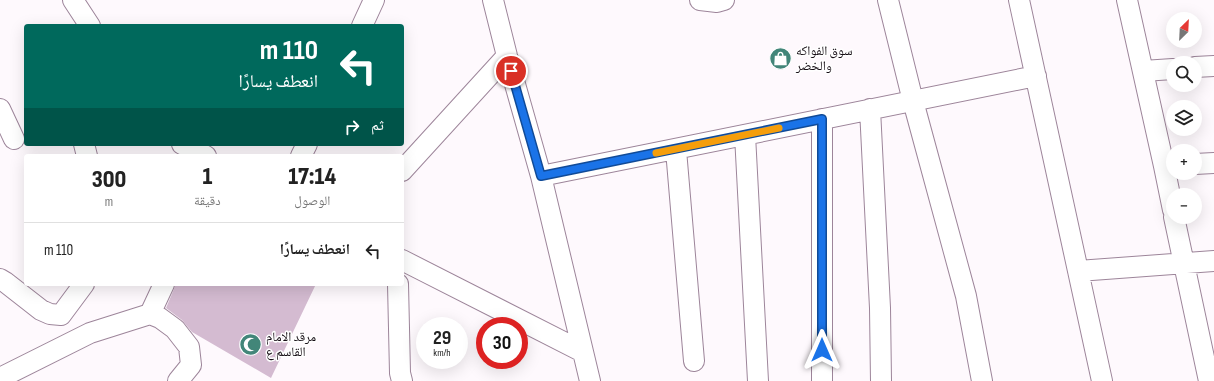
<!DOCTYPE html>
<html lang="ar">
<meta charset="utf-8">
<style>
:root{--surface:#fff;--page:#f2f2f2;--text:#222;--muted:#767676;--line:#e0e0e0}
body{margin:0;font-family:"Sofia Sans Condensed","Noto Naskh Arabic",sans-serif;background:var(--page);color:var(--text);direction:rtl;height:100vh;display:flex;flex-direction:column;font-size:15px;white-space:nowrap}
*{box-sizing:border-box;margin:0}
p{font-size:13px;color:var(--muted)}
.icon{flex:none;width:22px;height:22px;fill:none;stroke:currentColor;stroke-width:2;stroke-linecap:round;stroke-linejoin:round}
.map{position:relative;flex:1;overflow:hidden;direction:ltr}
.panel{position:absolute;left:24px;top:154px;width:380px;height:132px;display:flex;flex-direction:column;background:var(--surface);border-radius:4px;box-shadow:0 4px 16px #0002;direction:rtl}
.panel>*{flex:none}
.banner{position:absolute;left:24px;top:24px;width:380px;height:122px;border-radius:4px;box-shadow:0 4px 16px #0002;direction:rtl;background:#00695c;color:#fff;overflow:hidden}
.needle{width:26px;rotate:24deg}
.fabs{position:absolute;left:1166px;top:12px;display:grid;gap:8px}
.fabs a{display:grid;place-items:center;width:36px;height:36px;border-radius:50%;background:var(--surface);box-shadow:0 4px 16px #0002;font-size:20px}
.speed{position:absolute;left:416px;top:317px;display:flex;gap:8px;font-size:20px;font-weight:700;text-align:center}
.speed>*{display:grid;place-content:center;width:52px;height:52px;border-radius:50%;background:var(--surface);box-shadow:0 4px 16px #0002;line-height:1}
.speed small{font-size:10px;font-weight:400}
.speed .limit{border:6px solid #d22;background:#fff;color:#111}
.pin{position:absolute;display:grid;place-items:center;width:34px;height:34px;color:#fff;margin:-17px;border:2px solid #fff;border-radius:50%;box-shadow:0 1px 4px #0007}
.me{position:absolute;width:44px;margin:-22px;rotate:0deg;stroke-linejoin:round;filter:drop-shadow(0 0 3px #0008)}
.turn{display:flex;align-items:center;gap:14px;height:84px;padding:0 20px;font-size:18px}
.turn .icon{width:52px;height:52px;stroke-width:2.5}
.turn b{display:block;font-size:28px;line-height:34px}
.then{display:flex;align-items:center;height:38px;padding:0 20px;background:#0003;gap:8px;font-size:15px}
.eta{display:flex;justify-content:space-evenly;align-items:center;height:68px;text-align:center}
.eta b{font-size:24px;font-weight:800;line-height:28px}
ul{padding:0;list-style:none}
li{display:flex;align-items:center;gap:12px;height:56px;padding:0 20px;border-top:1px solid var(--line)}
li div{flex:1}
li b{display:block;font-size:15px}
li em{font-style:normal}
.map>svg:first-child{display:block}
.building{fill:#d4bbd1}
.lines{fill:none;stroke-linecap:round;stroke-linejoin:round}
.minor-casing{stroke:#9d859a;stroke-width:22}
.minor{stroke:#fff;stroke-width:20}
.route-casing{stroke:#114b97;stroke-width:10}
.route{stroke:#1a73e8;stroke-width:7}
.slow{stroke:#f59e0b;stroke-width:7}
.labels{text-anchor:middle;dominant-baseline:central;stroke-width:3;stroke-linejoin:round;paint-order:stroke}
.poi-label{font-size:13px;fill:#150d14;stroke:#fff;text-anchor:start}
</style>
<div class="map">
<svg width="1214" height="381" viewBox="0 0 1214 381">
<rect width="100%" height="100%" fill="#fef9fd"/>
<!-- building -->
<path class="building" d="M 175,284 L 316,284 L 271,378 L 192,332 L 182,320 L 166,308 L 174,289 Z"/>
<g class="lines">
<defs>
<path id="minor" d="M 73,0 L 90,26
M 493,0 L 507,56 L 541,176 L 590,381
M 700,0 L 717,2 L 724,0
M 888,0 L 913,101 L 966,296 L 982,381
M 1019,0 L 1102,381
M 1127,0 L 1164,166 L 1173,210
M 362,26 L 374,0
M 1195,67 L 1214,66
M 1143,71 L 1173,69
M 0,109 L 14,139
M 870,109 L 880,308 L 881,381
M 822,119 L 822,381
M 745,135 L 758,381
M 84,144 L 87,156
M 182,144 L 206,156
M 676,150 L 694,361
M 301,156 L 307,144
M 1195,164 L 1214,163
M 402,171 L 507,56
M 541,176 L 1036,76
M 1174,217 L 1209,381
M 402,260 L 583,352
M 1078,271 L 1214,261
M 0,279 L 5,282 L 41,310 L 50,314 L 61,315 L 84,284
M 398,284 L 400,373 L 402,381
M 150,314 L 164,284
M 0,378 L 90,333 L 150,314 L 160,318 L 175,329 L 189,347 L 191,365 L 178,381"/>
</defs>
<!-- minor casing -->
<use href="#minor" class="minor-casing"/>
<!-- minor -->
<use href="#minor" class="minor"/>
</g>
<g class="lines">
<defs>
<path id="route" d="M 511,71 L 541,176 L 822,119 L 822,350"/>
</defs>
<!-- route casing -->
<use href="#route" class="route-casing"/>
<!-- route -->
<use href="#route" class="route"/>
<!-- slow -->
<path class="slow" d="M 656,153 L 779,128"/>
</g>
<!-- icons -->
<defs>
<symbol id="shop-disc" viewBox="-11 -11 22 22"><circle r="9.5" fill="#428679" stroke="#fff"/><path d="M-5-2.5h2.3a2.7 3.5 0 0 1 5.4 0H5L5.5 6h-11ZM-1.5-2.5h3a1.5 2.3 0 0 0-3 0Z" fill="#fff"/></symbol>
<symbol id="mosque-disc" viewBox="-11 -11 22 22"><circle r="9.5" fill="#428679" stroke="#fff"/><path d="M3.5-4.9A6 6 0 1 0 3.5 4.9A5 5 0 1 1 3.5-4.9Z" fill="#fff"/></symbol>
</defs>
<g fill-rule="evenodd">
<use href="#shop-disc" x="768" y="46" width="25" height="25"/>
<use href="#mosque-disc" x="238" y="332" width="25" height="25"/>
</g>
<g class="labels">
<!-- poi labels -->
<g class="poi-label">
<text x="796" y="51">سوق الفواكه<tspan x="796" dy="15">والخضر</tspan></text>
<text x="266" y="337">مرقد الامام<tspan x="266" dy="15">القاسم ع</tspan></text>
</g>
</g>
</svg>
<div class="fabs">
<a><svg class="needle" viewBox="-14 -14 28 28"><path d="M0-13l5 13h-10z" fill="#e53935"/><path d="M0 13l5-13h-10z" fill="#767676"/></svg></a>
<a><svg class="icon" aria-label="search" viewBox="0 0 24 24"><circle cx="10" cy="10" r="6"/><path d="M15 15l6 6"/></svg></a>
<a><svg class="icon" aria-label="layers" viewBox="0 0 24 24"><path d="M12 4l9 5-9 5-9-5zM3 14l9 5 9-5"/></svg></a>
<a>+</a>
<a>−</a>
</div>
<div class="speed"><div>29<small>km/h</small></div><div class="limit">30</div></div>
<div class="pin" style="left:511px;top:71px;background:#d93025"><svg class="icon" aria-label="arrive" viewBox="0 0 24 24"><path d="M6 21V4h12l-3 4 3 4H6"/></svg></div>
<svg class="me" style="left:822px;top:350px" viewBox="-20 -20 40 40"><path d="M0-17L14 15 0 8-14 15z" fill="#1a73e8" stroke="#fff" stroke-width="4"/></svg>
<div class="banner">
<div class="turn"><svg class="icon" aria-label="left" viewBox="0 0 24 24"><path d="M17 20v-9H6M10 6l-5 5 5 5"/></svg><div><b>110 m</b>انعطف يسارًا</div></div>
<div class="then">ثم<svg class="icon" aria-label="right" viewBox="0 0 24 24"><path d="M7 20v-9h11M14 6l5 5-5 5"/></svg></div>
</div>
<section class="panel">
<div class="eta">
<div><b>17:14</b><p>الوصول</p></div>
<div><b>1</b><p>دقيقة</p></div>
<div><b>300</b><p>m</p></div>
</div>
<ul>
<li><svg class="icon" aria-label="left" viewBox="0 0 24 24"><path d="M17 20v-9H6M10 6l-5 5 5 5"/></svg><div><b>انعطف يسارًا</b></div><em>110 m</em></li>
</ul>
</section>
</div>
